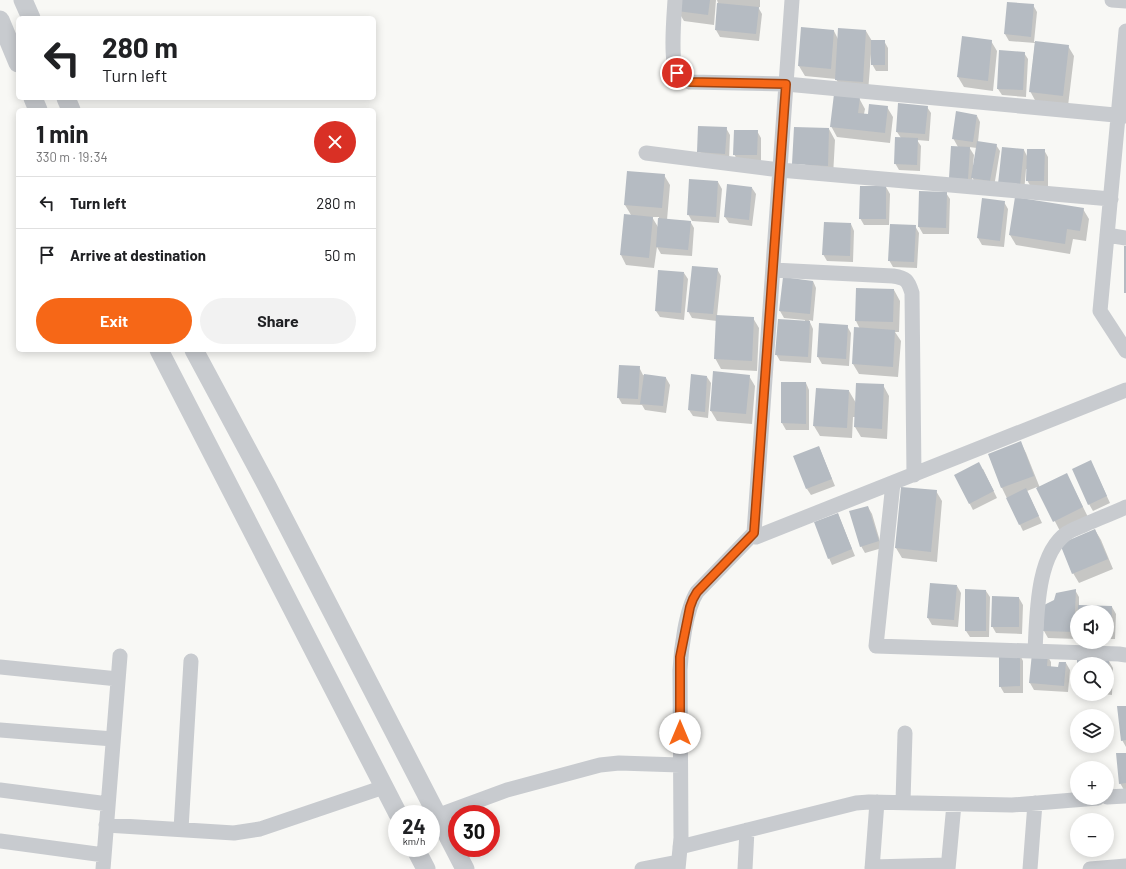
<!DOCTYPE html>
<meta charset="utf-8">
<style>
:root{--surface:#fff;--page:#f2f2f2;--text:#202124;--muted:#757577;--line:#e0e0e0;--accent:#f66717}
body{margin:0;font-family:Barlow,sans-serif;background:var(--page);color:var(--text);height:100vh;display:flex;flex-direction:column;font-size:15px;white-space:nowrap}
*{box-sizing:border-box;margin:0}
p{font-size:13px;color:var(--muted)}
.icon{flex:none;width:22px;height:22px;fill:none;stroke:currentColor;stroke-width:2;stroke-linecap:round;stroke-linejoin:round}
.map{position:relative;flex:1;overflow:hidden}
.side{position:absolute;left:16px;top:108px;width:360px;height:244px;display:flex;flex-direction:column;background:var(--surface);border-radius:6px;box-shadow:0 2px 10px #0003}
.side>*{flex:none}
.banner{position:absolute;left:16px;top:16px;width:360px;height:84px;border-radius:6px;box-shadow:0 2px 10px #0003;background:#fff;color:var(--text);overflow:hidden}
.fabs{position:absolute;left:1070px;top:605px;display:grid;gap:8px}
.fabs a{display:grid;place-items:center;width:44px;height:44px;border-radius:50%;background:var(--surface);box-shadow:0 2px 10px #0003;font-size:20px}
.speed{position:absolute;left:388px;top:805px;display:flex;gap:8px;font-size:20px;font-weight:700;text-align:center}
.speed>*{display:grid;place-content:center;width:52px;height:52px;border-radius:50%;background:var(--surface);box-shadow:0 2px 10px #0003;line-height:1}
.speed small{font-size:10px;font-weight:400}
.speed .limit{border:6px solid #d22;background:#fff;color:#111}
.pin{position:absolute;display:grid;place-items:center;width:34px;height:34px;color:#fff;margin:-17px;border:2px solid #fff;border-radius:50%;box-shadow:0 1px 4px #0007}
.me{position:absolute;width:44px;margin:-22px;rotate:0deg;stroke-linejoin:round;filter:drop-shadow(0 0 3px #0008)}
.turn{display:flex;align-items:center;gap:14px;height:84px;padding:0 20px;font-size:18px}
.turn .icon{width:52px;height:52px;stroke-width:2.5}
.turn b{display:block;font-size:28px;line-height:34px}
.round{display:grid;place-items:center;flex:none;width:42px;height:42px;border-radius:21px;background:var(--page)}
.head{display:flex;align-items:center;justify-content:space-between;height:68px;padding:0 20px}
h1{font-size:24px;font-weight:700;line-height:30px}
.button{display:flex;gap:8px;margin-top:auto;padding:8px 20px}
.button a{flex:1;height:46px;border-radius:24px;background:var(--accent);color:#fff;font-size:16px;font-weight:700;line-height:46px;text-align:center}
.button a+a{background:var(--page);color:var(--text)}
ul{padding:0;list-style:none}
li{display:flex;align-items:center;gap:12px;height:52px;padding:0 20px;border-top:1px solid var(--line)}
li div{flex:1}
li b{display:block;font-size:15px}
li em{font-style:normal}
.map>svg:first-child{display:block}
.shadow{fill:#0003;fill-rule:evenodd}
.building{fill:#b5bbc2}
.lines{fill:none;stroke-linecap:round;stroke-linejoin:round}
.minor{stroke:#c8cbcf;stroke-width:15}
.tertiary{stroke:#c8cbcf;stroke-width:19}
.route-casing{stroke:#a0430f;stroke-width:10}
.route{stroke:#f66717;stroke-width:7}
</style>
<div class="map">
<svg width="1126" height="869" viewBox="0 0 1126 869">
<rect width="100%" height="100%" fill="#f8f8f5"/>
<!-- shadow -->
<path class="shadow" d="M 679,0 L 716,0 L 714,25 L 684,21 L 678,11 Z
M 717,0 L 760,0 L 760,7 L 758,7 L 762,14 L 759,41 L 720,37 L 716,30 L 718,3 Z
M 1033,5 L 1037,12 L 1034,42 L 1068,46 L 1074,56 L 1068,106 L 1036,102 L 1030,91 L 1035,43 L 1009,41 L 1005,34 Z
M 802,29 L 834,31 L 838,39 L 866,31 L 872,41 L 884,41 L 888,48 L 888,71 L 876,71 L 872,64 L 872,54 L 871,54 L 868,92 L 842,90 L 836,79 L 805,76 L 799,66 Z
M 991,41 L 997,51 L 993,91 L 964,87 L 958,77 Z
M 1024,53 L 1028,59 L 1026,97 L 1002,95 L 998,89 Z
M 859,98 L 865,109 L 864,114 L 868,115 L 887,107 L 893,117 L 890,143 L 837,137 L 831,126 Z
M 927,107 L 931,113 L 929,141 L 917,140 L 921,146 L 920,171 L 899,170 L 895,163 L 901,138 L 897,132 Z
M 977,116 L 980,122 L 978,142 L 996,145 L 1000,151 L 994,187 L 976,184 L 972,177 L 972,185 L 954,184 L 958,147 L 953,138 ZM 969,147 L 977,148 L 974,165 L 973,165 L 974,155 Z
M 726,128 L 730,135 L 729,160 L 698,152 Z
M 829,129 L 835,140 L 833,176 L 799,174 Z
M 757,131 L 761,138 L 761,161 L 738,161 L 734,154 Z
M 1003,148 L 1024,150 L 1028,158 L 1044,150 L 1048,157 L 1048,187 L 1031,187 L 1027,180 L 1028,169 L 1026,169 L 1024,193 Z
M 664,175 L 670,185 L 667,220 L 690,221 L 694,228 L 692,256 L 661,254 L 657,247 L 654,268 L 626,265 L 621,255 L 631,215 L 625,205 ZM 652,217 L 659,217 L 658,227 Z
M 718,182 L 722,189 L 719,223 L 692,221 L 688,214 Z
M 886,187 L 890,194 L 889,225 L 915,226 L 919,233 L 917,268 L 893,267 L 889,260 L 891,225 L 864,225 L 860,218 Z
M 752,188 L 756,194 L 752,226 L 729,223 L 725,217 Z
M 946,193 L 950,199 L 949,234 L 923,234 L 919,227 Z
M 1004,202 L 1008,209 L 1004,247 L 982,245 L 978,238 Z
M 1083,209 L 1089,219 L 1086,241 L 1073,239 L 1070,254 L 1016,245 L 1010,235 Z
M 851,224 L 854,231 L 853,262 L 827,261 L 823,254 Z
M 717,269 L 721,276 L 717,316 L 753,318 L 759,328 L 757,371 L 721,369 L 715,358 L 717,321 L 692,318 L 688,311 Z
M 684,273 L 688,279 L 684,320 L 660,317 L 656,311 Z
M 813,281 L 816,288 L 813,321 L 809,320 L 813,329 L 811,363 L 780,361 L 776,354 L 805,322 L 805,320 L 784,318 L 780,311 Z
M 894,290 L 900,301 L 899,332 L 895,332 L 901,341 L 898,377 L 859,374 L 853,364 L 860,329 L 856,321 Z
M 820,325 L 847,326 L 851,333 L 849,366 L 822,364 L 818,357 Z
M 639,367 L 643,375 L 666,378 L 670,385 L 666,413 L 645,410 L 642,405 L 622,404 L 618,397 Z
M 749,376 L 755,386 L 752,424 L 717,421 L 711,411 Z
M 707,377 L 711,383 L 708,418 L 693,416 L 689,410 Z
M 782,383 L 806,383 L 809,390 L 809,430 L 786,430 L 782,423 Z
M 883,385 L 889,396 L 887,439 L 861,437 L 855,427 L 855,417 L 853,417 L 852,438 L 820,436 L 814,426 L 849,391 L 856,403 Z
M 1021,443 L 1026,453 L 1040,488 L 1072,485 L 1088,517 L 1060,531 L 1037,487 L 1027,491 L 1042,523 L 1023,531 L 1002,488 L 989,455 Z
M 819,447 L 835,486 L 811,495 L 807,489 Z
M 1094,468 L 1110,503 L 1093,511 L 1089,504 Z
M 983,469 L 997,498 L 973,510 L 955,475 Z
M 936,491 L 942,501 L 937,562 L 902,558 L 896,548 Z
M 868,507 L 872,514 L 882,548 L 865,553 L 861,546 Z
M 838,514 L 855,556 L 832,565 L 829,558 Z
M 1095,530 L 1101,540 L 1113,569 L 1079,583 L 1073,573 Z
M 957,586 L 961,593 L 958,627 L 932,625 L 928,618 Z
M 1075,590 L 1079,597 L 1079,606 L 1112,607 L 1116,614 L 1115,639 L 1107,639 L 1107,612 L 1077,612 L 1077,639 L 1048,638 L 1044,631 Z
M 986,591 L 990,597 L 989,637 L 970,637 L 966,631 Z
M 1019,598 L 1023,605 L 1022,634 L 996,633 L 992,626 Z
M 1020,655 L 1023,661 L 1023,693 L 1004,693 L 1000,686 Z
M 1047,655 L 1051,662 L 1051,668 L 1059,668 L 1066,663 L 1070,670 L 1068,692 L 1034,690 L 1030,683 Z
M 1109,661 L 1113,668 L 1112,695 L 1102,694 L 1107,694 L 1107,664 L 1078,664 Z
M 1126,707 L 1126,747 L 1122,740 Z
M 1126,754 L 1126,790 L 1124,790 L 1120,783 Z"/>
<!-- building -->
<path class="building" d="M 678,0 L 710,0 L 708,15 L 677,11 Z
M 1007,2 L 1034,4 L 1031,37 L 1004,34 Z
M 717,3 L 759,7 L 756,34 L 715,30 Z
M 801,27 L 834,30 L 831,69 L 798,66 Z
M 838,28 L 866,30 L 863,82 L 835,80 Z
M 962,36 L 992,40 L 988,81 L 957,77 Z
M 871,40 L 885,40 L 885,65 L 871,65 Z
M 1035,41 L 1069,45 L 1063,96 L 1029,92 Z
M 999,50 L 1025,52 L 1023,90 L 997,89 Z
M 834,94 L 860,97 L 858,113 L 868,114 L 869,104 L 888,106 L 885,133 L 830,127 Z
M 898,103 L 928,106 L 925,134 L 896,132 Z
M 956,111 L 977,115 L 973,142 L 952,139 Z
M 698,126 L 727,127 L 725,154 L 697,152 Z
M 794,127 L 829,128 L 828,166 L 792,164 Z
M 734,130 L 758,130 L 757,155 L 733,155 Z
M 895,137 L 918,138 L 917,165 L 894,164 Z
M 977,141 L 997,144 L 990,181 L 971,178 Z
M 951,146 L 970,147 L 968,179 L 949,178 Z
M 1002,147 L 1024,149 L 1020,186 L 998,184 Z
M 1027,149 L 1045,149 L 1044,181 L 1026,181 Z
M 627,171 L 665,174 L 662,208 L 624,205 Z
M 689,179 L 718,181 L 716,217 L 687,215 Z
M 727,184 L 752,187 L 749,220 L 724,217 Z
M 860,186 L 886,186 L 886,219 L 859,219 Z
M 919,191 L 947,192 L 946,228 L 918,227 Z
M 1015,197 L 1084,208 L 1080,231 L 1067,229 L 1065,244 L 1009,235 Z
M 982,198 L 1005,201 L 1000,241 L 977,238 Z
M 624,214 L 653,217 L 649,258 L 620,255 Z
M 658,218 L 691,221 L 688,250 L 656,247 Z
M 824,222 L 851,223 L 850,256 L 822,255 Z
M 890,224 L 916,225 L 914,262 L 888,261 Z
M 1124,246 L 1126,246 L 1126,293 L 1124,293 Z
M 692,266 L 718,268 L 713,314 L 687,312 Z
M 658,270 L 684,272 L 681,313 L 655,311 Z
M 783,277 L 813,281 L 810,314 L 779,311 Z
M 856,288 L 894,289 L 893,322 L 855,321 Z
M 716,315 L 754,317 L 752,361 L 714,359 Z
M 778,319 L 810,321 L 808,357 L 775,355 Z
M 819,323 L 848,325 L 846,359 L 817,357 Z
M 854,327 L 895,330 L 893,367 L 852,364 Z
M 619,365 L 640,366 L 638,399 L 617,398 Z
M 713,371 L 750,375 L 746,414 L 710,411 Z
M 644,374 L 666,377 L 663,406 L 640,404 Z
M 691,374 L 707,376 L 705,412 L 688,410 Z
M 781,382 L 806,382 L 806,424 L 781,423 Z
M 856,383 L 884,384 L 882,429 L 854,427 Z
M 816,388 L 849,390 L 847,428 L 813,426 Z
M 1021,441 L 1034,476 L 1001,488 L 988,454 Z
M 819,446 L 832,479 L 806,489 L 793,456 Z
M 1091,460 L 1107,496 L 1088,505 L 1072,469 Z
M 979,462 L 994,491 L 969,504 L 954,475 Z
M 1067,473 L 1083,507 L 1053,522 L 1036,488 Z
M 901,487 L 937,490 L 931,552 L 895,548 Z
M 1026,488 L 1039,516 L 1019,525 L 1006,498 Z
M 868,506 L 879,541 L 860,547 L 849,511 Z
M 838,513 L 852,549 L 828,559 L 814,522 Z
M 1095,529 L 1108,559 L 1072,574 L 1060,544 Z
M 930,583 L 957,585 L 954,620 L 927,618 Z
M 965,589 L 986,590 L 986,631 L 965,631 Z
M 1076,589 L 1074,632 L 1043,631 L 1044,605 L 1054,600 L 1056,593 Z
M 992,596 L 1019,597 L 1019,627 L 991,627 Z
M 1078,605 L 1112,606 L 1111,633 L 1107,632 L 1107,612 L 1078,612 Z
M 1032,653 L 1048,654 L 1047,666 L 1058,667 L 1059,662 L 1066,662 L 1064,686 L 1029,683 Z
M 999,654 L 1020,654 L 1020,686 L 999,687 Z
M 1077,658 L 1109,660 L 1108,688 L 1107,688 L 1107,664 L 1077,664 Z
M 1117,706 L 1126,706 L 1126,740 L 1121,741 Z
M 1116,753 L 1126,753 L 1126,783 L 1119,784 Z"/>
<g class="lines">
<!-- minor -->
<path class="minor" d="M 675,0 C 674,16 670,61 677,73 C 680,78 685,80 690,82 L 786,84 L 1126,116
M 792,0 L 754,533 L 756,537 L 1126,390
M 1112,0 L 1126,1
M 1126,31 L 1100,311 L 1126,351
M 646,153 L 780,170 L 1111,199
M 1107,235 L 1126,238
M 773,270 L 893,276 C 906,278 908,280 912,293 L 914,475
M 893,483 L 876,646 L 1119,654 L 1126,655
M 1035,651 C 1037,617 1036,554 1067,533 C 1073,529 1080,527 1086,524 C 1100,518 1113,513 1126,507
M 0,667 L 118,679
M 0,730 L 113,739
M 0,790 L 108,804
M 1107,797 L 1126,796
M 903,802 L 905,733
M 431,818 L 507,790 L 600,765 L 619,763 L 680,765
M 106,825 L 234,833 L 260,829 L 384,787
M 181,829 L 191,661
M 0,841 L 104,855
M 680,847 L 856,803 L 869,802 L 1012,805 L 1098,798
M 872,867 L 948,865
M 103,869 L 120,656
M 642,869 L 678,862
M 678,869 L 681,838 L 680,670 C 681,649 686,609 697,592 L 754,533
M 745,869 L 747,830
M 872,869 L 877,802
M 948,869 L 954,804
M 1030,869 L 1035,803
M 1090,869 L 1126,866"/>
<!-- tertiary -->
<path class="tertiary" d="M 23,0 L 31,18
M 0,20 L 18,63
M 33,98 L 38,110
M 66,98 L 71,110
M 159,350 L 398,814
M 194,350 L 267,486 L 465,869
M 415,848 L 426,869"/>
</g>
<g class="lines">
<defs>
<path id="route" d="M 677,73 L 683,79 L 690,82 L 786,84 L 754,533 L 697,592 L 693,599 L 690,607 L 680,657 L 680,733"/>
</defs>
<!-- route casing -->
<use href="#route" class="route-casing"/>
<!-- route -->
<use href="#route" class="route"/>
</g>
</svg>
<div class="fabs">
<a><svg class="icon" aria-label="sound" viewBox="0 0 24 24"><path d="M4 9h4l5-4v14l-5-4H4zM17 9q2 3 0 6"/></svg></a>
<a><svg class="icon" aria-label="search" viewBox="0 0 24 24"><circle cx="10" cy="10" r="6"/><path d="M15 15l6 6"/></svg></a>
<a><svg class="icon" aria-label="layers" viewBox="0 0 24 24"><path d="M12 4l9 5-9 5-9-5zM3 14l9 5 9-5"/></svg></a>
<a>+</a>
<a>−</a>
</div>
<div class="speed"><div>24<small>km/h</small></div><div class="limit">30</div></div>
<div class="pin" style="left:677px;top:73px;background:#d93025"><svg class="icon" aria-label="arrive" viewBox="0 0 24 24"><path d="M6 21V4h12l-3 4 3 4H6"/></svg></div>
<svg class="me" style="left:680px;top:733px" viewBox="-20 -20 40 40"><circle r="19" fill="#fff"/><path d="M0-13L10 11 0 6-10 11z" fill="#f66717"/></svg>
<div class="banner">
<div class="turn"><svg class="icon" aria-label="left" viewBox="0 0 24 24"><path d="M17 20v-9H6M10 6l-5 5 5 5"/></svg><div><b>280 m</b>Turn left</div></div>
</div>
<section class="side">
<div class="head"><div><h1>1 min</h1><p>330 m · 19:34</p></div><a class="round" style="background:#d93025;color:#fff"><svg class="icon" aria-label="close" viewBox="0 0 24 24"><path d="M6 6l12 12M18 6L6 18"/></svg></a></div>
<ul>
<li><svg class="icon" aria-label="left" viewBox="0 0 24 24"><path d="M17 20v-9H6M10 6l-5 5 5 5"/></svg><div><b>Turn left</b></div><em>280 m</em></li>
<li><svg class="icon" aria-label="arrive" viewBox="0 0 24 24"><path d="M6 21V4h12l-3 4 3 4H6"/></svg><div><b>Arrive at destination</b></div><em>50 m</em></li>
</ul>
<div class="button"><a>Exit</a><a>Share</a></div>
</section>
</div>
